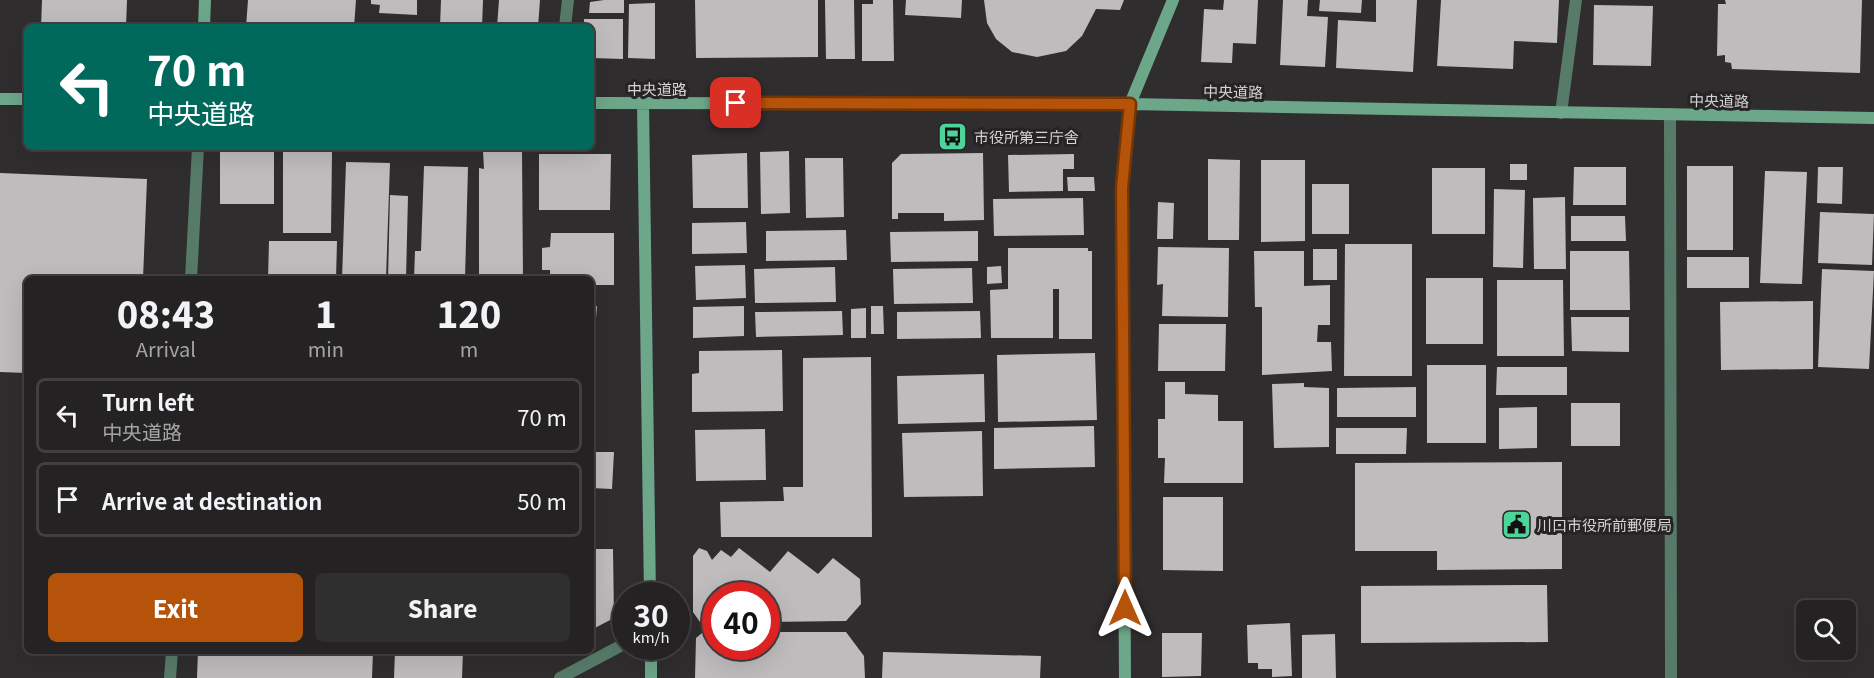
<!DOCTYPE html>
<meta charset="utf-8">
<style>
:root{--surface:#242222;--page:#302f2f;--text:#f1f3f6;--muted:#a3a4a5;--line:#413f40;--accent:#b45309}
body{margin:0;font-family:Georgia,"Noto Sans JP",serif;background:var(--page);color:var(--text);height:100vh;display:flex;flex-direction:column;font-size:22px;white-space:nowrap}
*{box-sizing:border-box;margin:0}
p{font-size:20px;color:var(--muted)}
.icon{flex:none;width:33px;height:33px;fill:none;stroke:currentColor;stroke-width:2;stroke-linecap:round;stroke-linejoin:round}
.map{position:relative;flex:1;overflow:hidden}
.details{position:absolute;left:24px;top:276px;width:570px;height:378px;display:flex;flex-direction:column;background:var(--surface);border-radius:9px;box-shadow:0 6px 24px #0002,0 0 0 2px var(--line)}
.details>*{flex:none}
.banner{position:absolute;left:24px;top:24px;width:570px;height:126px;border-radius:9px;box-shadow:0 6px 24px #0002,0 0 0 2px var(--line);background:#00695c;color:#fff;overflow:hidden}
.controls{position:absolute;left:1796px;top:600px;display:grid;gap:12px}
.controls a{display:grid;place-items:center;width:60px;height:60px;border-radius:9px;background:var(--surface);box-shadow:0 6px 24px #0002,0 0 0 2px var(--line);font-size:30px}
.speed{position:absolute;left:612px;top:582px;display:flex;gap:12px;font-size:30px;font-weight:700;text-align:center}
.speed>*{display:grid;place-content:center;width:78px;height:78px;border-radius:50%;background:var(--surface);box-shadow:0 6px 24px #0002,0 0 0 2px var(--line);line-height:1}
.speed small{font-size:15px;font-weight:400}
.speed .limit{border:9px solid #d22;background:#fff;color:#111}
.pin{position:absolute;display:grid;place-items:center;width:51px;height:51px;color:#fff;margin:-26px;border-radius:12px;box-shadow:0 3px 9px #0006}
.me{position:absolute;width:66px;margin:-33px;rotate:0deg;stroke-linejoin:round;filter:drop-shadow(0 0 4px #0008)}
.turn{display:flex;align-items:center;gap:21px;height:126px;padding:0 24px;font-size:27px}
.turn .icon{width:78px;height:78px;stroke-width:2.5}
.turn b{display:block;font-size:42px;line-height:51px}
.eta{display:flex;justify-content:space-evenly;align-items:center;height:102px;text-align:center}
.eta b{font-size:36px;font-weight:800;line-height:42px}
.action{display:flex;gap:12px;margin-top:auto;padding:12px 24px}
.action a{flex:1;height:69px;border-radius:9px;background:var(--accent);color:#fff;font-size:24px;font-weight:800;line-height:69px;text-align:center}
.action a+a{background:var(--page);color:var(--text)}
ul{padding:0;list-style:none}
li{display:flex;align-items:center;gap:18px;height:75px;margin:0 12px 9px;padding:0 12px;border:3px solid var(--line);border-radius:9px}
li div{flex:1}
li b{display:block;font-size:22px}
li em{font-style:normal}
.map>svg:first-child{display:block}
.building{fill:#bfbcbe}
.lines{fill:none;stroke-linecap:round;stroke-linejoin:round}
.street{stroke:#587b69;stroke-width:12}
.secondary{stroke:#6da78a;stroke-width:12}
.route-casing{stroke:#753606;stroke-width:15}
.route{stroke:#b45309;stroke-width:10}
.labels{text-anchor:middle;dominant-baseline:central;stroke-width:6;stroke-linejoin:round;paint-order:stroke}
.street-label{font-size:15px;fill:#d5d3d4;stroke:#262325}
.poi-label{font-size:15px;fill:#d5d3d4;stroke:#262325;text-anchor:start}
</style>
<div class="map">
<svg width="1874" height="678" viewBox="0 0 1874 678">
<rect width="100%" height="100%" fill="#302d2e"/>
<!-- building -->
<path class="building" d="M 42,0 L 127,0 L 126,27 L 41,27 Z
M 248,0 L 356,0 L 354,27 L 246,27 Z
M 371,0 L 417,0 L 417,15 L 379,13 L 380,5 L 371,4 Z
M 441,0 L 483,0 L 482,27 L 440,27 Z
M 499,0 L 540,0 L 538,27 L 497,27 Z
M 604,0 L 624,0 L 624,13 L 589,13 L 590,2 Z
M 695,0 L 818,0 L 818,57 L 696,58 Z
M 825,0 L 854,0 L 855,59 L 826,59 Z
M 873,0 L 893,0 L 894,61 L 862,61 L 862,4 L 873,4 Z
M 906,0 L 962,0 L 961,18 L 905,15 Z
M 984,0 L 1124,0 L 1120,10 L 1096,9 L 1082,36 L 1066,51 L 1037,57 L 1012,52 L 996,39 L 987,23 Z
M 1224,0 L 1258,0 L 1256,44 L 1233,43 L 1232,63 L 1201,62 L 1204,9 L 1223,10 Z
M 1283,0 L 1308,0 L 1307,16 L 1328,17 L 1325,67 L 1280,65 Z
M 1320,0 L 1362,0 L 1361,13 L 1319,11 Z
M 1376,0 L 1417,0 L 1413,72 L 1336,68 L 1338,20 L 1376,22 Z
M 1441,0 L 1559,0 L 1557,43 L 1514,41 L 1513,69 L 1437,66 Z
M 1725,0 L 1862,0 L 1860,73 L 1732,69 L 1731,63 L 1725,62 L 1725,55 L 1717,56 L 1718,4 L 1726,4 Z
M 655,3 L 655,59 L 628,58 L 629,4 Z
M 1594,5 L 1653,6 L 1651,66 L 1593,65 Z
M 584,19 L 623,19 L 623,59 L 591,58 L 591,27 L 584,27 Z
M 220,148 L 274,149 L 274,204 L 220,204 Z
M 483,151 L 522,151 L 523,279 L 479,279 L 479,168 L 484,169 Z
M 789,151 L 790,213 L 761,214 L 760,152 Z
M 283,152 L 332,152 L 331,233 L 283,233 Z
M 747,153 L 748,208 L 693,208 L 692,155 Z
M 983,153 L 984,220 L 944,221 L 944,213 L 898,213 L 898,219 L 892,219 L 892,163 L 901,154 Z
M 539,154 L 611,154 L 610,210 L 539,210 Z
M 1074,154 L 1074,169 L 1063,169 L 1063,191 L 1009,192 L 1008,155 Z
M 805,158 L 843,158 L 844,217 L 806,218 Z
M 1208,159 L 1240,160 L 1239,240 L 1208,240 Z
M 1261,160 L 1305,160 L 1305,241 L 1261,242 Z
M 346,162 L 390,163 L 386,279 L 342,279 Z
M 1510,164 L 1527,164 L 1527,180 L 1510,180 Z
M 424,166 L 468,167 L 465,279 L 414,279 L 415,251 L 421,251 Z
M 1687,166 L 1733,166 L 1733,250 L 1687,250 Z
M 1574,167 L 1626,167 L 1626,205 L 1573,205 Z
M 1818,167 L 1843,167 L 1842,204 L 1817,203 Z
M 1432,168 L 1485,168 L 1485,234 L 1432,234 Z
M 1765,171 L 1807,172 L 1802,284 L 1760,283 Z
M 0,173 L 147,179 L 143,279 L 27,279 L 27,373 L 0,372 Z
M 1067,177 L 1094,177 L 1095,191 L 1068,191 Z
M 1312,184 L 1349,184 L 1349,234 L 1312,234 Z
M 1494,189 L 1525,190 L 1523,268 L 1493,267 Z
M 390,195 L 408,196 L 406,279 L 388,279 Z
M 1565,197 L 1566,269 L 1534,269 L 1533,198 Z
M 1083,198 L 1084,235 L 994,236 L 993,199 Z
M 1158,202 L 1174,203 L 1173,239 L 1157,239 Z
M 1820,212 L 1874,214 L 1872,265 L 1818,263 Z
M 1571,216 L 1625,216 L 1626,241 L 1571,241 Z
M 746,222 L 747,253 L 692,254 L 692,223 Z
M 846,230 L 847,260 L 766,261 L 766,231 Z
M 978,231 L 978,261 L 891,262 L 890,232 Z
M 551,233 L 614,233 L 614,285 L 591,285 L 591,279 L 550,279 L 550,270 L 542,270 L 542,248 L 550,247 Z
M 269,241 L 337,241 L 336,279 L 268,279 Z
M 1345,244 L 1412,244 L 1412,376 L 1344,376 Z
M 1158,247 L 1229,248 L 1228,317 L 1162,316 L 1163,284 L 1157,285 Z
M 1008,248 L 1088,248 L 1088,251 L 1092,251 L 1092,339 L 1059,339 L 1059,289 L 1053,289 L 1053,338 L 991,338 L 990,290 L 1008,289 Z
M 1313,249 L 1337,249 L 1337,280 L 1313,280 Z
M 1254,251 L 1304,251 L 1304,286 L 1330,285 L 1330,325 L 1318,325 L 1317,342 L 1331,342 L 1332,371 L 1262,375 L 1262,307 L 1255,307 Z
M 1570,251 L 1629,251 L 1630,310 L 1570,310 Z
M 1687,257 L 1749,257 L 1749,288 L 1687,288 Z
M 745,265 L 746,298 L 696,300 L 695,266 Z
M 1001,266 L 1002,283 L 987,284 L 987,267 Z
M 835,267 L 836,302 L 755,303 L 754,269 Z
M 972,268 L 973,303 L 894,304 L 893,269 Z
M 1822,269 L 1874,271 L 1869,369 L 1818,367 Z
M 1426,278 L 1483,278 L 1483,344 L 1426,344 Z
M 1497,280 L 1563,280 L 1564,356 L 1497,356 Z
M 1813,301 L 1813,369 L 1721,370 L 1720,302 Z
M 591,306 L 597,306 L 595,330 L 591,330 Z
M 744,306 L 744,336 L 693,338 L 693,307 Z
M 871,306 L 883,306 L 884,334 L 871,334 Z
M 866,308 L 866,338 L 851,338 L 851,309 Z
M 842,311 L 843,335 L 756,337 L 755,312 Z
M 980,311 L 981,338 L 897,339 L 897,312 Z
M 1571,317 L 1629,317 L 1629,352 L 1572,351 Z
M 1159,324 L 1226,324 L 1225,371 L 1158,371 Z
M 782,350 L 783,411 L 692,412 L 692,374 L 699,373 L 699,351 Z
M 1095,353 L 1097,420 L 998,422 L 997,355 Z
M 871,357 L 872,537 L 721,537 L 720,502 L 784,501 L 783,487 L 803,487 L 803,358 Z
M 1427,365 L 1486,365 L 1486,443 L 1427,443 Z
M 1497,367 L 1567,367 L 1567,395 L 1496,395 Z
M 984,374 L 985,422 L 898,424 L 897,376 Z
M 1165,382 L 1185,382 L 1185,394 L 1218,395 L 1218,421 L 1243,421 L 1243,483 L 1164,483 L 1165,458 L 1158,458 L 1158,419 L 1165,419 Z
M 1304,383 L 1304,387 L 1329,388 L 1329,447 L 1274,448 L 1272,384 Z
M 1416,387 L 1416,417 L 1337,417 L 1337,388 Z
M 1571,403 L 1620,403 L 1620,446 L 1571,446 Z
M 1537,407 L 1537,448 L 1499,449 L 1499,408 Z
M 1094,426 L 1095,467 L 994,469 L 994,428 Z
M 1336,428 L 1407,428 L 1406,454 L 1336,454 Z
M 765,429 L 766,480 L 696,481 L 695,430 Z
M 982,431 L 983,496 L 904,497 L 902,433 Z
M 591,452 L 614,452 L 612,489 L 591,488 Z
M 1562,462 L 1562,569 L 1437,570 L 1437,551 L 1355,551 L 1355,463 Z
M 1163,497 L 1223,497 L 1223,571 L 1163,570 Z
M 699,548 L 707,551 L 712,560 L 721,550 L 731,557 L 739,548 L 770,572 L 788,551 L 818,574 L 833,558 L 860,579 L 861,604 L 846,621 L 766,622 L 766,596 L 716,596 L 716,622 L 700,622 L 693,612 L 693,556 Z
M 591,549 L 613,549 L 614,618 L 591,630 Z
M 1547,585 L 1548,642 L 1361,643 L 1361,586 Z
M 1290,623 L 1292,676 L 1272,677 L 1272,669 L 1258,669 L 1258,663 L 1248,663 L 1247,625 Z
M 766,632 L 846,632 L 864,656 L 865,678 L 695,678 L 696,638 L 702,633 L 716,633 L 716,646 L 766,646 Z
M 1162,633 L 1202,633 L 1201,676 L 1162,677 Z
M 1335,634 L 1336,678 L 1302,678 L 1302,635 Z
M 198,651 L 373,651 L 372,678 L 197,678 Z
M 395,651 L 463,651 L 462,678 L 394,678 Z
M 883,652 L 1041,656 L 1040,678 L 882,678 Z"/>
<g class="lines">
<!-- street -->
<path class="street" d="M 565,27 L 568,0
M 1561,113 L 1576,0
M 1670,114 L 1671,678
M 191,279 L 198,147
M 170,678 L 172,651
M 560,678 L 626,643"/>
<!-- secondary -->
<path class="secondary" d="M 204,27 L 205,0
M 0,99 L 27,99
M 591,103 L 1130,104 L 1874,118
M 643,103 L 650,596
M 651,646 L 651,678
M 1125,678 L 1122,188 L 1130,104 L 1173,0"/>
</g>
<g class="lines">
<defs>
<path id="route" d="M 736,103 L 1130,104 L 1122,188 L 1125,608"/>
</defs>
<!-- route casing -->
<use href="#route" class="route-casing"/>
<!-- route -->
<use href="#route" class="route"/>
</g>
<!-- icons -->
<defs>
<symbol id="bus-square" viewBox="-11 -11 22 22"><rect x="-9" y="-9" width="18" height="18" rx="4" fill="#4cd49b" stroke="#262325"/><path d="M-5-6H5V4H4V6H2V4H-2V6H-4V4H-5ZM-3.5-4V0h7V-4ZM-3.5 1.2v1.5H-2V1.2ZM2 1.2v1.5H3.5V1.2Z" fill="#111"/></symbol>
<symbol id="civic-square" viewBox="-11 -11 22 22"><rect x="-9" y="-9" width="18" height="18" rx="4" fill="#4cd49b" stroke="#262325"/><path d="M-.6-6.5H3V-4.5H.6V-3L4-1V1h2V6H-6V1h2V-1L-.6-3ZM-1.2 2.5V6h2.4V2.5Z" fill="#111"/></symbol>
</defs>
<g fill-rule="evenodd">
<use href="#bus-square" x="936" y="120" width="33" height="33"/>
<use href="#civic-square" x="1500" y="508" width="33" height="33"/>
</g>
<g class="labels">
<!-- street labels -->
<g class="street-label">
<text x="657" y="88">中央道路</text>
<text transform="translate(1233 91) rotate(1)">中央道路</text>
<text transform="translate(1719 100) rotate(1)">中央道路</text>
</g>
<!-- poi labels -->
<g class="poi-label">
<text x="974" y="136">市役所第三庁舎</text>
<text x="1537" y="524">川口市役所前郵便局</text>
</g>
</g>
</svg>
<div class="controls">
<a><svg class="icon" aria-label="search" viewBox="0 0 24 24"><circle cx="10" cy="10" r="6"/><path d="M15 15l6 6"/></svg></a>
</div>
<div class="speed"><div>30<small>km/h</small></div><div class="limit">40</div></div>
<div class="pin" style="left:736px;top:103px;background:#d93025"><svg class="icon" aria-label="arrive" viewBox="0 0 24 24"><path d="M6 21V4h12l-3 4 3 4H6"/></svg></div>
<svg class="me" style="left:1125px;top:608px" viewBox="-20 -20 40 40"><path d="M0-17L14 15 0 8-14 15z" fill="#b45309" stroke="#fff" stroke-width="4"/></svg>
<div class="banner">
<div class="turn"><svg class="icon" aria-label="left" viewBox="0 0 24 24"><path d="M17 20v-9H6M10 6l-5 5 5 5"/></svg><div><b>70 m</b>中央道路</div></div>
</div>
<section class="details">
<div class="eta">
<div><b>08:43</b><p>Arrival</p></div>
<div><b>1</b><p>min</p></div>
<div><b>120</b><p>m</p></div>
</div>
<ul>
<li><svg class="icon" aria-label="left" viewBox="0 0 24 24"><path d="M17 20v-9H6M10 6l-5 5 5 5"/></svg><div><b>Turn left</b><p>中央道路</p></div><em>70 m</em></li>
<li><svg class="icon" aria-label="arrive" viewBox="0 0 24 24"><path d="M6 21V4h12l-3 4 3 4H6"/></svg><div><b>Arrive at destination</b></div><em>50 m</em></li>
</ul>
<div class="action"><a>Exit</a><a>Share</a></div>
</section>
</div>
